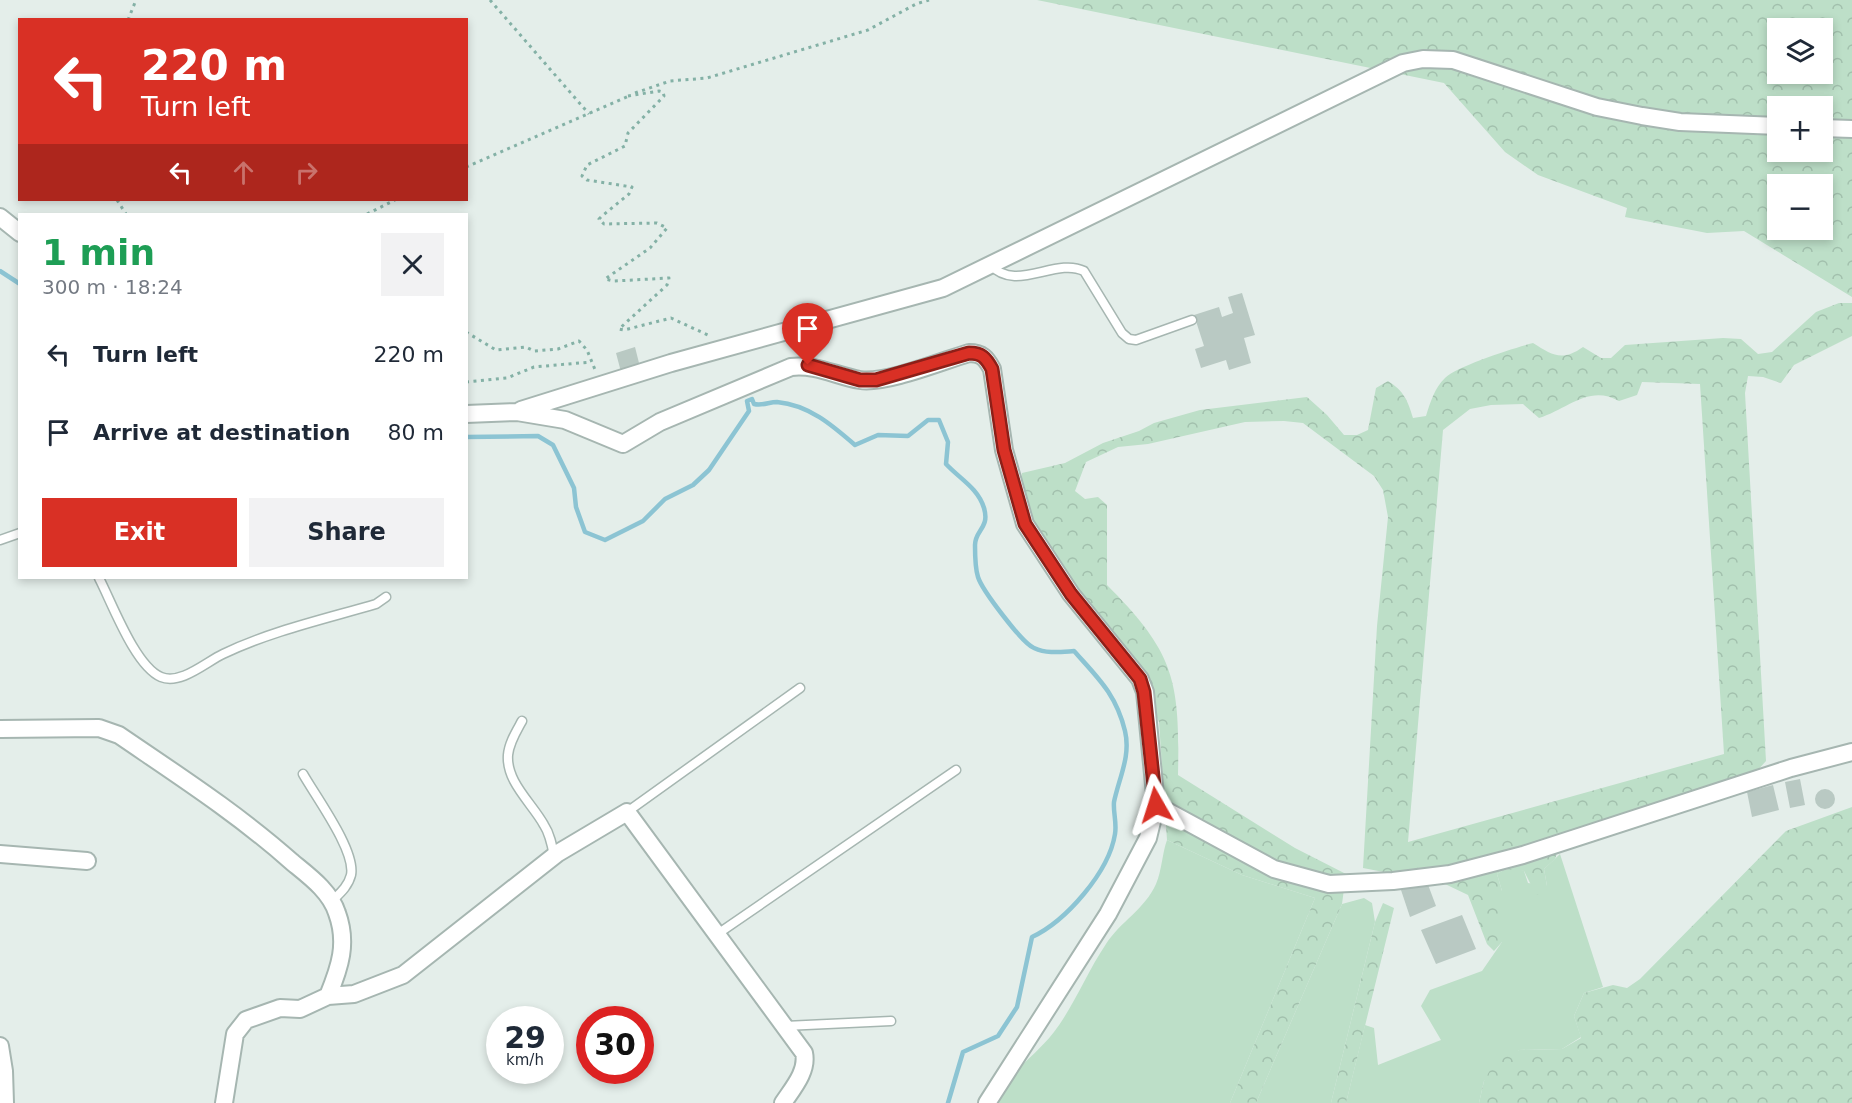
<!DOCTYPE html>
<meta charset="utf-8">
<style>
:root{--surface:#fff;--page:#f2f2f3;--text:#1f2937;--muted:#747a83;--accent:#d93025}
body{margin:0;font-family:"DejaVu Sans",sans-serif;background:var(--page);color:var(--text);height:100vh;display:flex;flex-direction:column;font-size:22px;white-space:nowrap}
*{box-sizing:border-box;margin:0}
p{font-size:20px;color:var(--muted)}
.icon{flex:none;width:33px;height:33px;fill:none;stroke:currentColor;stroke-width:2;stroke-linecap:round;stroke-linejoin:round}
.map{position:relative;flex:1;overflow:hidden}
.details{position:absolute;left:18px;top:213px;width:450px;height:366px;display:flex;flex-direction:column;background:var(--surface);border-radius:0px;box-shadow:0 3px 9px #0003}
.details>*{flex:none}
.guide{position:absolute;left:18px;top:18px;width:450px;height:183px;border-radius:0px;box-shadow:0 3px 9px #0003;background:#d93025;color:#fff;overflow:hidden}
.buttons{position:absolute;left:1767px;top:18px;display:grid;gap:12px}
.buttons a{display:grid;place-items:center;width:66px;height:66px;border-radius:0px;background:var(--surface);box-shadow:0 3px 9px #0003;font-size:30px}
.speed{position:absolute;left:486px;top:1006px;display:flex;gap:12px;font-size:30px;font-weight:700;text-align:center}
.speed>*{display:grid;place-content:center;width:78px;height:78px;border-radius:50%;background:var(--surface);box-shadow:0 3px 9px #0003;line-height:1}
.speed small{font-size:15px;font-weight:400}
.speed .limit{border:9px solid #d22;background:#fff;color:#111}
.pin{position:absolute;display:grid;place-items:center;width:51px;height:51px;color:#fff;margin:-62px -26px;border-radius:50% 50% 50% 0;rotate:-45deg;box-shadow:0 0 6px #0007}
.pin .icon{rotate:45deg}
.me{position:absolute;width:66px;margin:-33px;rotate:354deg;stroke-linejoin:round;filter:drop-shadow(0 0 4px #0008)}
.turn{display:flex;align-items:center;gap:21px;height:126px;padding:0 24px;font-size:27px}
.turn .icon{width:78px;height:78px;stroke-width:2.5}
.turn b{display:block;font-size:42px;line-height:51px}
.lanes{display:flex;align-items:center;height:57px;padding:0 24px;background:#0003;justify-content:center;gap:30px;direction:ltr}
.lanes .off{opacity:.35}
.round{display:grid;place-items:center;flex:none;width:63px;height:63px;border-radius:0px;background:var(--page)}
.head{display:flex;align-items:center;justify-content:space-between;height:102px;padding:0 24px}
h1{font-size:36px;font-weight:700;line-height:45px;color:#1e9e55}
.button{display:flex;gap:12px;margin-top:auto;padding:12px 24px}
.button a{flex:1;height:69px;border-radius:0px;background:var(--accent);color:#fff;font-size:24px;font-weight:700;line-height:69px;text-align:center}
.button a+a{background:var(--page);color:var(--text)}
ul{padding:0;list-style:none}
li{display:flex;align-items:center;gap:18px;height:78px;padding:0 24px}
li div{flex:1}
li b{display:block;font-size:22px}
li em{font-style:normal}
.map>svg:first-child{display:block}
.green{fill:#bddfc8}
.forest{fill:url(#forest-crowns);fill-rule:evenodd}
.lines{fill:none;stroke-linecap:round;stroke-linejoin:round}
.stream{stroke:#8cc4d3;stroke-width:4.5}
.building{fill:#b9c9c3}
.lane-casing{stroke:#a6b6b1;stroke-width:11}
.street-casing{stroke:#a6b6b1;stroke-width:20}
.path{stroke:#84b1a6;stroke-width:3;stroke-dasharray:3 4.5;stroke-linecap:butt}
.lane{stroke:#fff;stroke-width:8}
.street{stroke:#fff;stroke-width:16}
.route-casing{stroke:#8d1f18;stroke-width:15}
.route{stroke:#d93025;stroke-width:10}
</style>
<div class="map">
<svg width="1852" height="1103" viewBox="0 0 1852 1103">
<defs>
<pattern id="forest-crowns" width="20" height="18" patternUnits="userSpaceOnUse" patternTransform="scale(1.5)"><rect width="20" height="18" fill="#bddfc8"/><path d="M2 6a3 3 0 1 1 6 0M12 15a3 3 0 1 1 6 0" fill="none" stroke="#a2c0ad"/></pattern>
</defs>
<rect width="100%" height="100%" fill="#e4eeea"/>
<!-- green -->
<path class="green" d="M 1167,840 L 1242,875 L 1315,898 L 1230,1103 L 997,1103 C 1010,1069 1033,1059 1054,1032 C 1074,1006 1087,972 1106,944 C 1120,922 1145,909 1156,884 C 1162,870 1162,854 1167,840 Z
M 1560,854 L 1603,987 L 1584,993 L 1574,1016 L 1581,1037 L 1562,1049 L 1519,1050 L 1484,1081 L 1479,1103 L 1346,1103 L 1365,1025 L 1374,1028 L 1378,1065 L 1441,1040 L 1421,1006 L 1430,990 L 1482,971 L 1502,942 L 1502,891 L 1497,874 C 1507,868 1513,867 1524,871 L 1528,883 L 1547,886 L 1544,869 Z
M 1364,898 L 1372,903 L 1375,922 L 1331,1103 L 1256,1103 L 1342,904 Z"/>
<!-- forest -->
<path class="forest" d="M 1037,0 L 1852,0 L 1852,297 L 1744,231 L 1707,233 L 1625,217 L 1627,208 L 1538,175 L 1505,152 L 1444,83 ZM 1778,28 L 1822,28 L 1822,74 L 1778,74 ZM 1778,106 L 1822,106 L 1822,152 L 1778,152 ZM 1778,184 L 1822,184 L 1822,230 L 1778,230 Z
M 1839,303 L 1852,303 L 1852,336 L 1794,365 L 1781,383 L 1763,377 L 1748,376 L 1745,393 L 1766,761 L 1756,772 L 1558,850 L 1555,859 L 1544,869 L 1547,886 L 1542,894 L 1536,895 L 1524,871 L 1506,869 L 1497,874 L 1502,891 L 1502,942 L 1494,951 L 1487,944 L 1468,895 L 1445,884 L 1435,869 L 1399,875 L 1363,868 L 1377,626 L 1388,517 L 1383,490 L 1374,476 L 1303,423 L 1284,421 L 1245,422 L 1148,444 L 1118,447 L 1086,462 L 1075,491 L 1085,499 L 1098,497 L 1107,505 L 1107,585 C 1175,653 1180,681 1178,775 L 1295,848 L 1346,874 L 1342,904 L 1256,1103 L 1230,1103 L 1315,898 L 1242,875 L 1167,840 L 1159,722 L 1133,661 L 1111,630 L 1072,594 L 1027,519 L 1019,492 L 1022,473 L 1065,463 L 1103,443 L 1139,431 L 1154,423 L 1200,410 L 1307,397 L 1327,415 L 1344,435 L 1357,435 L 1368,430 L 1376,388 L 1388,381 C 1404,391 1408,401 1413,418 L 1426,416 C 1430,403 1435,387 1445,378 C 1457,366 1514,348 1533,343 C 1552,355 1562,362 1583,347 L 1601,358 L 1611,358 L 1625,345 L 1723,338 L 1741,339 L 1758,354 L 1772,352 L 1816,312 ZM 1642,382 L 1700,384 L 1724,754 L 1408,842 L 1443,430 L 1470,409 L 1491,405 L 1523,404 L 1539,418 C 1568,409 1589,384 1619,401 L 1637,395 Z
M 1852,807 L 1852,1103 L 1479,1103 L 1484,1081 L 1496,1059 L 1519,1050 L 1562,1049 L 1581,1038 L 1574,1016 L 1584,993 L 1613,985 L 1627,988 L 1640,979 L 1786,831 Z
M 1383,903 L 1394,908 L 1346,1103 L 1331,1103 L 1375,922 Z"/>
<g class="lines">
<!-- stream -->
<path class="stream" d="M 0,271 L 20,284
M 466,437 L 538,436 L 553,445 L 574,488 L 576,507 L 585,532 L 605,540 L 643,521 L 665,499 L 693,485 L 709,470 L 749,411 L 747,401 L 752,399 L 754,404 C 763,406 769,402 777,402 C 809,405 832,425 855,445 L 878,435 L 908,436 L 928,420 L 939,420 L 948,442 L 946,464 C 960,479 978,488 984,508 C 990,528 975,530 975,545 C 975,554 975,568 978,577 C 982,590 1022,643 1034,648 C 1047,654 1060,652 1074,651 C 1098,678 1116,694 1125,731 C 1131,756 1119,778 1114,802 C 1113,812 1117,823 1115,834 C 1109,872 1066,921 1032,937 L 1017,1007 L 998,1036 L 963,1052 L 948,1103"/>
</g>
<!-- building -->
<path class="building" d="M 1242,293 L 1255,335 L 1244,338 L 1251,363 L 1229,370 L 1226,360 L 1201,368 L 1195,349 L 1204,346 L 1194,315 L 1219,307 L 1222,317 L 1233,313 L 1228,297 Z
M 635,347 L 640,367 L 621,372 L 616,353 Z
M 1800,779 L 1805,805 L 1790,808 L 1785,782 Z
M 1773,785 L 1779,810 L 1752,817 L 1747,792 Z
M1815 799a10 10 0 1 1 20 0a10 10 0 1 1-20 0Z
M 1427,882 L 1436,906 L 1410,917 L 1401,890 Z
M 1462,915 L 1476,949 L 1436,964 L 1421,930 Z"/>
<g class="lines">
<defs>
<path id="lane" d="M 991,265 C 1015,293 1056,257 1084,271 L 1122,333 L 1129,339 L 1136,340 L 1192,320
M 0,540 L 20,533
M 99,578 C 112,603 135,666 161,677 C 181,685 206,662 223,654 C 271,631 325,619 376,604 L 386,597
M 522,721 C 516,732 509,743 508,755 C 506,782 532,803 544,825 C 550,834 552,845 554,856
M 303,774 C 316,797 356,851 351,875 C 348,887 339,894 332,901
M 627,812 L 800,688
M 719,933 L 956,770
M 785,1026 L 891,1021"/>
<path id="street" d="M 1822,128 L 1852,129
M 0,217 L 20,233
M 521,410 L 671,363 L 943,288 L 1403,63 L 1423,59 L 1453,60 L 1597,107 L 1642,116 L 1680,122 L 1778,126
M 466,414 L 517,412 L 565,420 L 623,444 L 660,422 L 791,367 C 816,364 836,376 860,380 C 886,384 942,361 969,353 C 982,353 986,358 992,369 L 1004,450 L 1025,524 L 1071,594 L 1140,679 L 1145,692 L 1156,805 L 1148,838 L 1108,914 L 987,1103
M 0,729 L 99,728 L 119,735 C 179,776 238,814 292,862 C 309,876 330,891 337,913 C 348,943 340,967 328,996
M 1156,805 L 1274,869 L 1329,884 L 1393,881 L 1450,874 L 1523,855 L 1791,768 L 1852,752
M 0,854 L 87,861
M 0,1046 L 4,1071 L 5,1103
M 224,1103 L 235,1034 L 246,1020 L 280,1008 L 300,1009 L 328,996 L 354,994 L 403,975 L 558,853 L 627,812 L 804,1053 C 808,1071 793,1088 783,1103"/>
</defs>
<!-- lane casing -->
<use href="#lane" class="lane-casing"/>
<!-- street casing -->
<use href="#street" class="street-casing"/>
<!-- path -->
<path class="path" d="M 490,0 L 589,114
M 128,20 L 136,0
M 635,93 L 670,81 L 707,78 L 868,30 L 916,4 L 929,0
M 628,96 L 659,91 L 663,92 L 664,96 L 628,133 L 625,146 L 587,165 L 582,176 L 587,180 L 632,187 L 629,194 L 602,216 L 599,219 L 604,224 L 657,223 L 667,228 L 650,248 L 605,279 L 614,281 L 669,278 L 667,285 L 619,329 L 624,330 L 671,318 L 710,336
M 466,167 L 629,96
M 117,200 L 126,214
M 367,214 L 395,200
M 466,332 L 496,350 L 526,347 L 534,351 L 558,349 L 579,341 L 587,350 L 596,372
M 466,382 L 507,378 L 534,367 L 591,362"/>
<!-- lane -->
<use href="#lane" class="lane"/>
<!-- street -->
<use href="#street" class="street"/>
</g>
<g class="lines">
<defs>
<path id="route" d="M 808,365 L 860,380 L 876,380 L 969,353 C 982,353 986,358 992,369 L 1004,450 L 1025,524 L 1071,594 L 1140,679 L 1144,692 L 1156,805"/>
</defs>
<!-- route casing -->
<use href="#route" class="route-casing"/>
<!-- route -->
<use href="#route" class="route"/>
</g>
</svg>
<div class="buttons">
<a><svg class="icon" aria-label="layers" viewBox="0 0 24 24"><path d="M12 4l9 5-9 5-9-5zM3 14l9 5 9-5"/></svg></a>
<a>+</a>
<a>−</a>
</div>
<div class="speed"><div>29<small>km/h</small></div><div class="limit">30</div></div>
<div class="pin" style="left:808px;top:365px;background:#d93025"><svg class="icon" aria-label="arrive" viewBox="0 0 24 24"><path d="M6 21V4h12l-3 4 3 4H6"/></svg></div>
<svg class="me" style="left:1156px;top:805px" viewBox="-20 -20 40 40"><path d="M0-17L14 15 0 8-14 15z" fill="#d93025" stroke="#fff" stroke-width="4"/></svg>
<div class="guide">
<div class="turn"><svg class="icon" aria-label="left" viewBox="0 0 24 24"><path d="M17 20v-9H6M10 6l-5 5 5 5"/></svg><div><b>220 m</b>Turn left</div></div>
<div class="lanes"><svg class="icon" aria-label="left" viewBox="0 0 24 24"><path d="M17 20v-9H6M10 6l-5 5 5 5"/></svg><svg class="icon off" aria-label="ahead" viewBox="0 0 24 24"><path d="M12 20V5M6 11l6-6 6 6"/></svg><svg class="icon off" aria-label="right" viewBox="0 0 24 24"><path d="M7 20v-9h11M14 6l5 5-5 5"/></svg></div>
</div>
<section class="details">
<div class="head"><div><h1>1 min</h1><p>300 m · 18:24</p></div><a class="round"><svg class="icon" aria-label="close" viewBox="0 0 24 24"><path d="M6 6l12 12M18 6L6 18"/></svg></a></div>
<ul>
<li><svg class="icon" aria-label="left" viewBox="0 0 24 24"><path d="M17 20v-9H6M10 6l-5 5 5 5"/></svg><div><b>Turn left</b></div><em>220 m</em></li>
<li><svg class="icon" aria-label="arrive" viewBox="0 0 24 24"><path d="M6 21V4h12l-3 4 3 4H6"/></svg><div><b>Arrive at destination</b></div><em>80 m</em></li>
</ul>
<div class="button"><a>Exit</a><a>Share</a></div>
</section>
</div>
